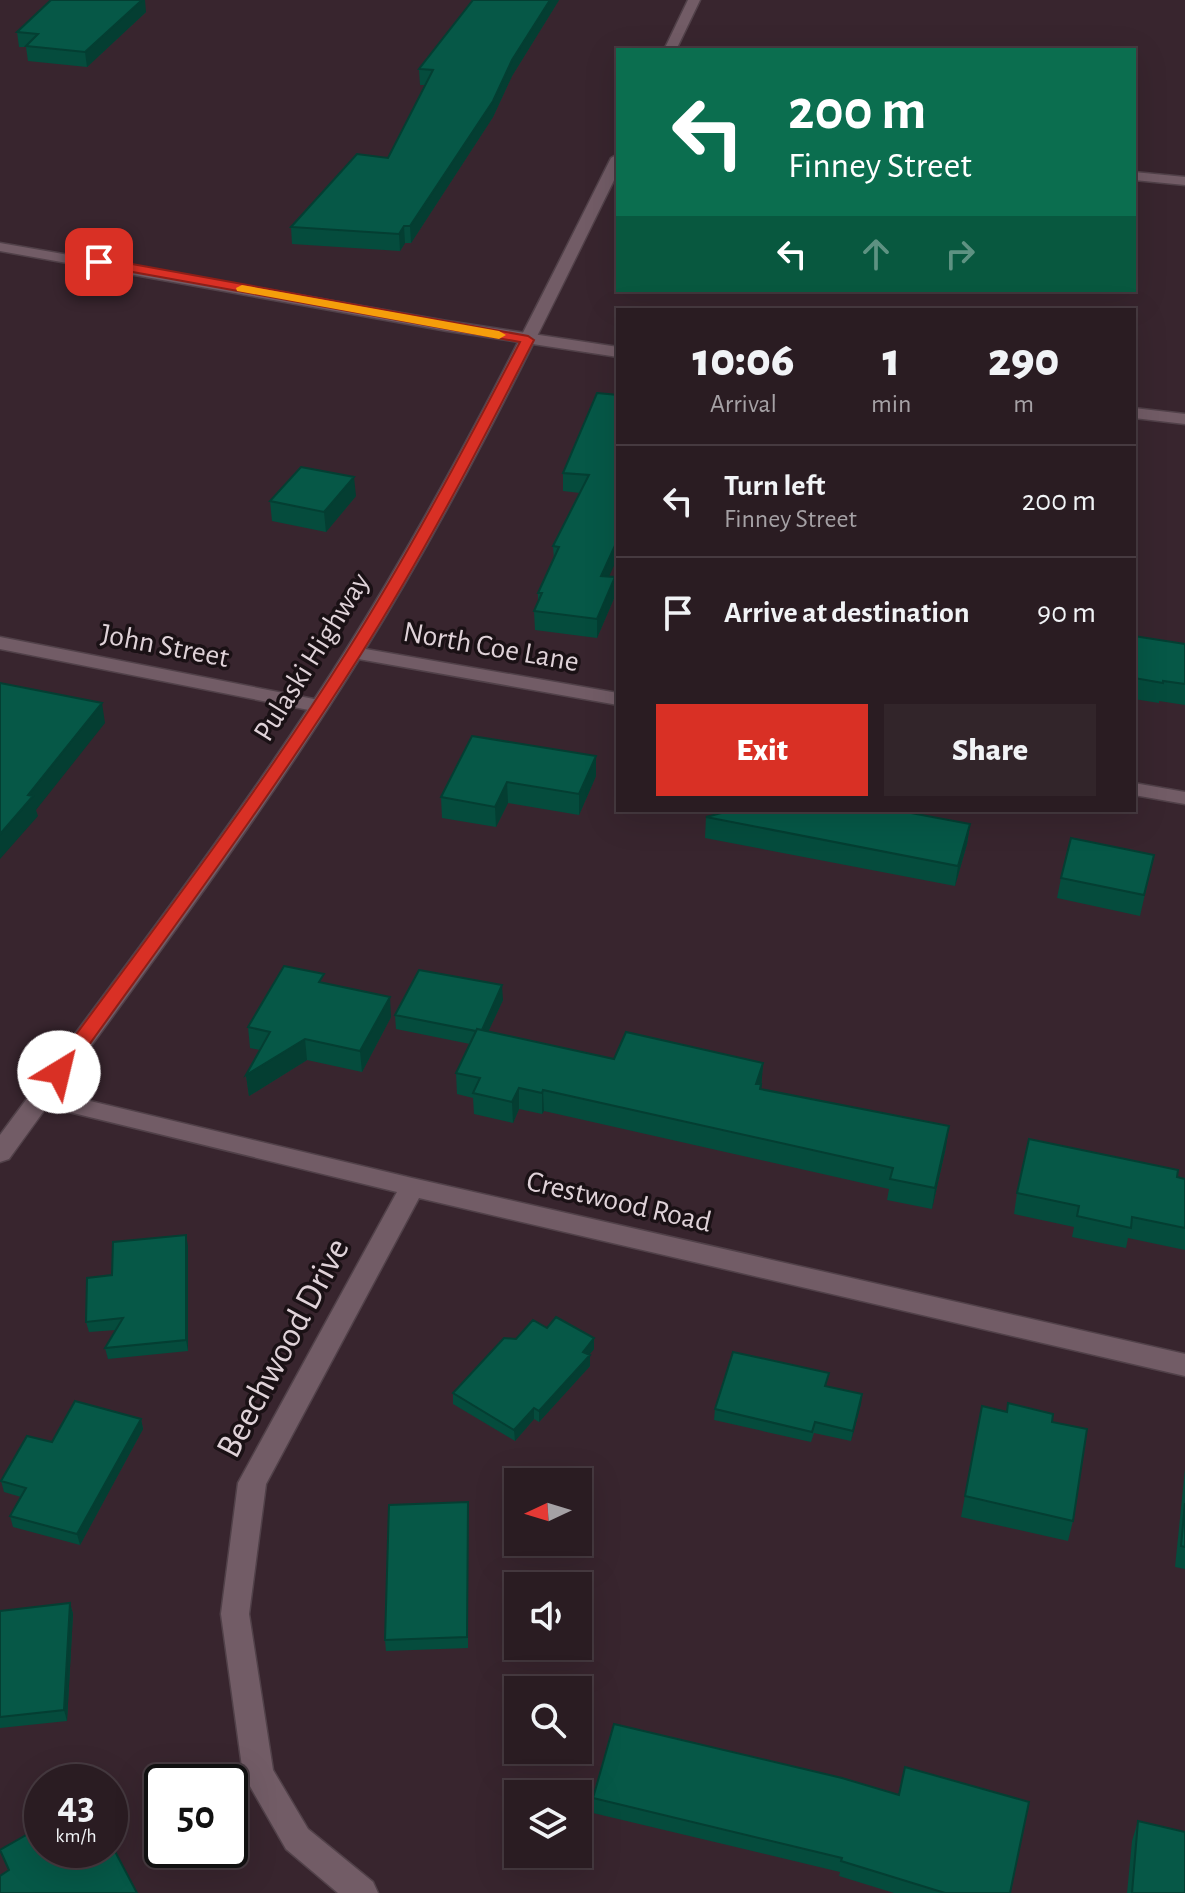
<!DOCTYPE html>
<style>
:root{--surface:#2a1c22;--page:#32252a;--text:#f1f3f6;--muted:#a5a1a5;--line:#463a40;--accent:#d93025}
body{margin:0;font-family:"Alegreya Sans",sans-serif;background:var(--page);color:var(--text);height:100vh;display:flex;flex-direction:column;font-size:30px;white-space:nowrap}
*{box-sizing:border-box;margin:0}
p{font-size:26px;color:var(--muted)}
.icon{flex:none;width:44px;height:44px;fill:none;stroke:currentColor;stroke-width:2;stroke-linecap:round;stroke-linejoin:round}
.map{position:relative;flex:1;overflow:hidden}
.sheet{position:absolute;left:616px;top:308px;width:520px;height:504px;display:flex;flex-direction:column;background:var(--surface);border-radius:0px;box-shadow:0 8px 32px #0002,0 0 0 2px var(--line)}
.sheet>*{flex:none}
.hud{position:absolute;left:616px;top:48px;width:520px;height:244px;border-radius:0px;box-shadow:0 8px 32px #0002,0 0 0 2px var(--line);background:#0b6e4f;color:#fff;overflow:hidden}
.needle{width:52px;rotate:266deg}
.fabs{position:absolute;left:504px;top:1468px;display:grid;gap:16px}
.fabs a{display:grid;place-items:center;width:88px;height:88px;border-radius:0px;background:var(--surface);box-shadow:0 8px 32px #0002,0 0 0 2px var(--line);font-size:40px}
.speed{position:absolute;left:24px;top:1764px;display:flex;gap:16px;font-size:40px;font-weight:700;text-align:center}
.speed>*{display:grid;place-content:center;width:104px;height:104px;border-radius:50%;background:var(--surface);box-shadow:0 8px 32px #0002,0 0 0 2px var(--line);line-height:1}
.speed small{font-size:20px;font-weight:400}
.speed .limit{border:4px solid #111;border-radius:12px;background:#fff;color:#111}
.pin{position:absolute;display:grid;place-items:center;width:68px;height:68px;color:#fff;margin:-34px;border-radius:16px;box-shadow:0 4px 12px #0006}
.me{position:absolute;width:88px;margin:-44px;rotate:36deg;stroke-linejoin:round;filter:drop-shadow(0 0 6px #0008)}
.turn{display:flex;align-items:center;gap:28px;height:168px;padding:0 40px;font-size:36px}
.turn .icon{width:104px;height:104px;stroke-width:2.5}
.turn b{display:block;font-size:56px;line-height:68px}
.lanes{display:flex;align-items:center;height:76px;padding:0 40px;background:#0003;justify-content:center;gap:40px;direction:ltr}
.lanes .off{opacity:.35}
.eta{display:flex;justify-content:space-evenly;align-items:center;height:136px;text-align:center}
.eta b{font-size:48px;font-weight:800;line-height:56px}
.button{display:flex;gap:16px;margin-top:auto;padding:16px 40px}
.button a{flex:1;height:92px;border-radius:0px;background:var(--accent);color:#fff;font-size:32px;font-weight:800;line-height:92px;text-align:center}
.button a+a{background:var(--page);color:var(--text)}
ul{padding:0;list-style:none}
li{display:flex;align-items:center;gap:24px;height:112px;padding:0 40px;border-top:2px solid var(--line)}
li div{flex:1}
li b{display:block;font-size:30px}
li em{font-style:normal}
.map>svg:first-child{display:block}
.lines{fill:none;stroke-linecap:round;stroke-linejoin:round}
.minor-casing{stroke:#514149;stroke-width:3}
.secondary-casing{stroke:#514149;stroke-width:3}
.minor{fill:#725c66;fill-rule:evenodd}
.secondary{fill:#725c66;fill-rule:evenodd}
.wall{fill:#054c3d}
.shaded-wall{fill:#043e32}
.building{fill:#065847;stroke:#043e32;stroke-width:2}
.route{fill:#d93025;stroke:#8d1f18;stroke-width:2}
.slow{fill:#f59e0b}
.labels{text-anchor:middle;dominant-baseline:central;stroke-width:7;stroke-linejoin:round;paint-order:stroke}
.street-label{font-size:30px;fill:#dfd2d8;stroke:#1a1115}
.near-street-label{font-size:36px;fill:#dfd2d8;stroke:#1a1115}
</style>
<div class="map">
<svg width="1185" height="1893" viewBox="0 0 1185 1893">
<rect width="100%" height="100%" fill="#38252e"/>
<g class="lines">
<defs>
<path id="minor" d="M 1134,172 L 1185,177 L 1185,185 L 1134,180 Z
M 0,243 L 447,321 L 618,347 L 618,357 L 447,331 L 0,251 Z
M 1134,408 L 1185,414 L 1185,424 L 1134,418 Z
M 0,637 L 319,700 L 329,706 L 319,712 L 0,649 Z
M 354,647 L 618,693 L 618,705 L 347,657 L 345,653 L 347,649 Z
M 1134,783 L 1185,792 L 1185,804 L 1134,795 Z
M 40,1089 L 412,1178 L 1185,1354 L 1185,1376 L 419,1198 L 266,1484 L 249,1614 L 273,1770 L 308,1829 L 373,1882 L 378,1893 L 338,1893 L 286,1849 L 243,1774 L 221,1614 L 238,1483 L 397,1192 L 32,1103 L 28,1097 L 32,1091 Z"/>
<path id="secondary" d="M 688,0 L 700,0 L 676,50 L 664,50 Z
M 618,154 L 618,172 C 538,335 459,499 363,653 C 254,829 129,992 9,1159 L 0,1162 L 0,1135 C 117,976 239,820 344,653 C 444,494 527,326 611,158 Z"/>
</defs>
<!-- minor casing -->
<use href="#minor" class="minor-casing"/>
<!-- secondary casing -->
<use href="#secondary" class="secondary-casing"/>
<!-- minor -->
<use href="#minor" class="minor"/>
<!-- secondary -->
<use href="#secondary" class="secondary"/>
</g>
<!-- wall -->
<path class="wall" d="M 473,0 L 559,0 L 512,76 L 493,117 L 411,243 L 405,243 L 400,251 L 292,244 L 291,227 L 388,158 L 425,85 L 420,85 L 419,69 Z
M 146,12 L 87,67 L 28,61 L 26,47 L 19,47 L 17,32 Z
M 597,393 L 609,577 L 615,577 L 615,596 L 597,638 L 535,630 L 534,611 L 538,601 L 538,593 L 554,560 L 553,546 L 580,493 L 563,491 L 563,473 Z
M 356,496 L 326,532 L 272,521 L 270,501 Z
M 1134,636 L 1185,644 L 1185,705 L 1159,701 L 1159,703 L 1134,699 Z
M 596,756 L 596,776 L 579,815 L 508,803 L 496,827 L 442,818 L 441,797 Z
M 706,817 L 970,824 L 967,844 L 955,886 L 705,838 Z
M 1154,855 L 1140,916 L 1057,898 L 1061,878 Z
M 324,983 L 391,1017 L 362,1072 L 307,1060 L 249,1096 L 246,1075 L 260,1050 L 250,1048 L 248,1027 Z
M 503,1000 L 488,1032 L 614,1059 L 763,1063 L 761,1089 L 946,1147 L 932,1209 L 887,1200 L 889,1189 L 544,1111 L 542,1114 L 519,1109 L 513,1123 L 474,1114 L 473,1098 L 457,1094 L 456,1073 L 470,1044 L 396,1029 L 395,1015 Z
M 1177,1177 L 1185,1179 L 1185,1250 L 1128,1238 L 1126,1248 L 1072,1237 L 1074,1227 L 1014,1214 L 1017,1193 Z
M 188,1246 L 188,1351 L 108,1359 L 105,1348 L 116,1330 L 89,1332 L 86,1322 L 112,1275 Z
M 547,1328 L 594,1349 L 589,1355 L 590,1355 L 590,1366 L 539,1422 L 534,1419 L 515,1441 L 453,1404 L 453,1393 L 516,1339 Z
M 827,1386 L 861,1404 L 851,1441 L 814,1433 L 811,1442 L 714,1420 L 715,1409 Z
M 982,1406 L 1052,1422 L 1073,1521 L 1068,1541 L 961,1517 Z
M 141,1419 L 143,1429 L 80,1545 L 13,1527 L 10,1516 L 21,1497 L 4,1492 L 1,1481 Z
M 1185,1469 L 1185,1569 L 1175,1567 Z
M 468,1502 L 468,1648 L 386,1651 L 385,1640 Z
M 70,1603 L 73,1614 L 67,1721 L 0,1728 L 0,1611 Z
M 593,1798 L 1010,1893 L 894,1893 L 839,1876 L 840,1872 L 593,1813 Z
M 1138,1821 L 1185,1893 L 1127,1893 L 1132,1841 Z"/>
<!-- shaded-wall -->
<path class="shaded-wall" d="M 142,0 L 145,0 L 146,12 L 87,67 L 85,52 Z
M 550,0 L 559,0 L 512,76 L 493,117 L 411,243 L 410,226 Z
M 404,226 L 405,243 L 400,251 L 399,234 Z
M 354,477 L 356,496 L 326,532 L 324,512 Z
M 618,539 L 618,557 L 601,594 L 601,576 Z
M 615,577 L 615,596 L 597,638 L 597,619 Z
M 102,703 L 105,723 L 36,810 L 38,816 L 0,859 L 0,834 L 28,795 Z
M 596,756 L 596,776 L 579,815 L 579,794 Z
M 507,782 L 508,803 L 496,827 L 495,807 Z
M 970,824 L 967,844 L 955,886 L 958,866 Z
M 502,985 L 503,1000 L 481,1047 L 481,1032 Z
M 390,997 L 391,1017 L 362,1072 L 360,1051 Z
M 305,1039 L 307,1060 L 249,1096 L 246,1075 Z
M 763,1063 L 760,1105 L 756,1084 Z
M 519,1088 L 519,1109 L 513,1123 L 512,1102 Z
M 543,1090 L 544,1111 L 542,1114 L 542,1093 Z
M 949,1126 L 946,1147 L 932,1209 L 935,1188 Z
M 186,1235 L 188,1246 L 188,1351 L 186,1340 Z
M 594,1338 L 594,1349 L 583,1362 L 583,1352 Z
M 590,1355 L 590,1366 L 539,1422 L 539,1411 Z
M 862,1394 L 861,1404 L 851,1441 L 853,1431 Z
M 534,1408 L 534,1419 L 515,1441 L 514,1430 Z
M 141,1419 L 143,1429 L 80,1545 L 77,1534 Z
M 70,1603 L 73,1614 L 67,1721 L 64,1710 Z"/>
<!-- building -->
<path class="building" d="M 51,0 L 142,0 L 85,52 L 26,46 L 38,34 L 17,32 Z
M 473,0 L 550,0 L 512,60 L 493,101 L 410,226 L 404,226 L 399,234 L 291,227 L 357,154 L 388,158 L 433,70 L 419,69 Z
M 597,393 L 618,395 L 618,539 L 601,576 L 615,577 L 597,619 L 534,611 L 542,593 L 538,593 L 559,547 L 553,546 L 589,475 L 563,473 Z
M 301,467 L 354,477 L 324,512 L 270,501 Z
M 1134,636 L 1185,644 L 1185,684 L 1163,681 L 1163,683 L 1134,678 Z
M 0,683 L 102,703 L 28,795 L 33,796 L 0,834 Z
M 472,736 L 596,756 L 579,794 L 507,782 L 495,807 L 441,797 Z
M 733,810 L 895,810 L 970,824 L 958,866 L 706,817 Z
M 1071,838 L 1154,855 L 1144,895 L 1061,878 Z
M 284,966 L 324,974 L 319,982 L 390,997 L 360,1051 L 305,1039 L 246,1075 L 270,1032 L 248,1027 Z
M 419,970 L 502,985 L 482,1030 L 477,1029 L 476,1031 L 395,1015 Z
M 477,1029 L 614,1059 L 626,1032 L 763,1063 L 756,1084 L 761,1084 L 760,1089 L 949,1126 L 935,1188 L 890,1179 L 893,1168 L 543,1090 L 542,1093 L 519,1088 L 512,1102 L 473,1093 L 480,1078 L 456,1073 Z
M 1029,1139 L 1178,1170 L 1177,1177 L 1185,1179 L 1185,1228 L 1132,1217 L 1131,1228 L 1077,1216 L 1079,1206 L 1017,1193 Z
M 186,1235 L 186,1340 L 105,1348 L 123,1318 L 86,1322 L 87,1278 L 112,1275 L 113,1242 Z
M 556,1317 L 594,1338 L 583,1352 L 590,1355 L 539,1411 L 534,1408 L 514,1430 L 453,1393 L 504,1338 L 516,1339 L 533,1320 L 547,1328 Z
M 733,1352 L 829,1373 L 825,1386 L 862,1394 L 853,1431 L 815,1422 L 812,1432 L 715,1409 Z
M 75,1401 L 141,1419 L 77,1534 L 10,1516 L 26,1488 L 1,1481 L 27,1436 L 52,1442 Z
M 1008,1403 L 1053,1414 L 1052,1422 L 1087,1429 L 1073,1521 L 965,1496 L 982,1406 L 1007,1412 Z
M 468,1502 L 467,1637 L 385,1640 L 389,1505 Z
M 1185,1503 L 1185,1547 L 1181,1546 Z
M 70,1603 L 64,1710 L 0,1717 L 0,1611 Z
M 614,1724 L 842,1778 L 899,1795 L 905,1767 L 1029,1802 L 1010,1893 L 945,1893 L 841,1861 L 842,1858 L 593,1798 Z
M 1138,1821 L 1185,1832 L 1185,1893 L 1132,1893 Z
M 42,1826 L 42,1850 L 110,1850 L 110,1842 L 137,1893 L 0,1893 L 0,1876 L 9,1870 L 0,1850 Z"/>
<!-- route -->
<path class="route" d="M 99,258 L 528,336 L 534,340 C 480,446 425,552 361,654 C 270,799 166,937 66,1077 L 52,1077 L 49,1072 L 52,1067 C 152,931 256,796 346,653 C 409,553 465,447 520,342 L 94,265 L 93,262 Z"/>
<!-- slow -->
<path class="slow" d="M 242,285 L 499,331 L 506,335 L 499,339 L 237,291 L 236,288 Z"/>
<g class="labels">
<!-- street labels -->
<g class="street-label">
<text transform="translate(165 646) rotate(11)">John Street</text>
<text transform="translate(491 647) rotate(10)">North Coe Lane</text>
<text transform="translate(312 657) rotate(-58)">Pulaski Highway</text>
<text transform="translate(619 1202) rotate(13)">Crestwood Road</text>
</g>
<!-- near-street labels -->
<g class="near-street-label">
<text transform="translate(283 1348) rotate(-62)">Beechwood Drive</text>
</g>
</g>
</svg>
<div class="fabs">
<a><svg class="needle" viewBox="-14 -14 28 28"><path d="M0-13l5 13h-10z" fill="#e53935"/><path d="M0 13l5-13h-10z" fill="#a5a1a5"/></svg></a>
<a><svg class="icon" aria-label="sound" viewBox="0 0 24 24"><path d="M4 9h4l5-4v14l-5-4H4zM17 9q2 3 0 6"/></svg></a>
<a><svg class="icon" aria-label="search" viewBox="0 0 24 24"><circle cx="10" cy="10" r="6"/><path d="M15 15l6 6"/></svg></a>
<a><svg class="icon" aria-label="layers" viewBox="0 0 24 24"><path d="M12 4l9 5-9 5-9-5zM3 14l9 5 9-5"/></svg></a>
</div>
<div class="speed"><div>43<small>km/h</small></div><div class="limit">50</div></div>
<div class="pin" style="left:99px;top:262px;background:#d93025"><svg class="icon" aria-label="arrive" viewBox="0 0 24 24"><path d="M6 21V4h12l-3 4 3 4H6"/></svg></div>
<svg class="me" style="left:59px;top:1072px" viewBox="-20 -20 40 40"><circle r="19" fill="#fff"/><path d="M0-13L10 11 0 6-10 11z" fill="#d93025"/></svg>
<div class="hud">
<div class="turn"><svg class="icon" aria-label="left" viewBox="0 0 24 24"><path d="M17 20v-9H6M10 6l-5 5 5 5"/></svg><div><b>200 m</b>Finney Street</div></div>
<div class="lanes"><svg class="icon" aria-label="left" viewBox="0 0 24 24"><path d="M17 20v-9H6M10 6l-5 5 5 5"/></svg><svg class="icon off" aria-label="ahead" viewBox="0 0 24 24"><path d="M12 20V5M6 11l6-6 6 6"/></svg><svg class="icon off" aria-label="right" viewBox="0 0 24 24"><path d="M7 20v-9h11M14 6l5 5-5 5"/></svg></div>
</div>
<section class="sheet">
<div class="eta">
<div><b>10:06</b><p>Arrival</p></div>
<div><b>1</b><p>min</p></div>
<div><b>290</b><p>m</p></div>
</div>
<ul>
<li><svg class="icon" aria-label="left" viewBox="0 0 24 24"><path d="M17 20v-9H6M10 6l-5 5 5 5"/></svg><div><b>Turn left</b><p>Finney Street</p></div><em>200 m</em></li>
<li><svg class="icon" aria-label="arrive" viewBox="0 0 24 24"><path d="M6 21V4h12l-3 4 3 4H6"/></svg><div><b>Arrive at destination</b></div><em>90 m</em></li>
</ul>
<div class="button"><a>Exit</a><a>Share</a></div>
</section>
</div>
